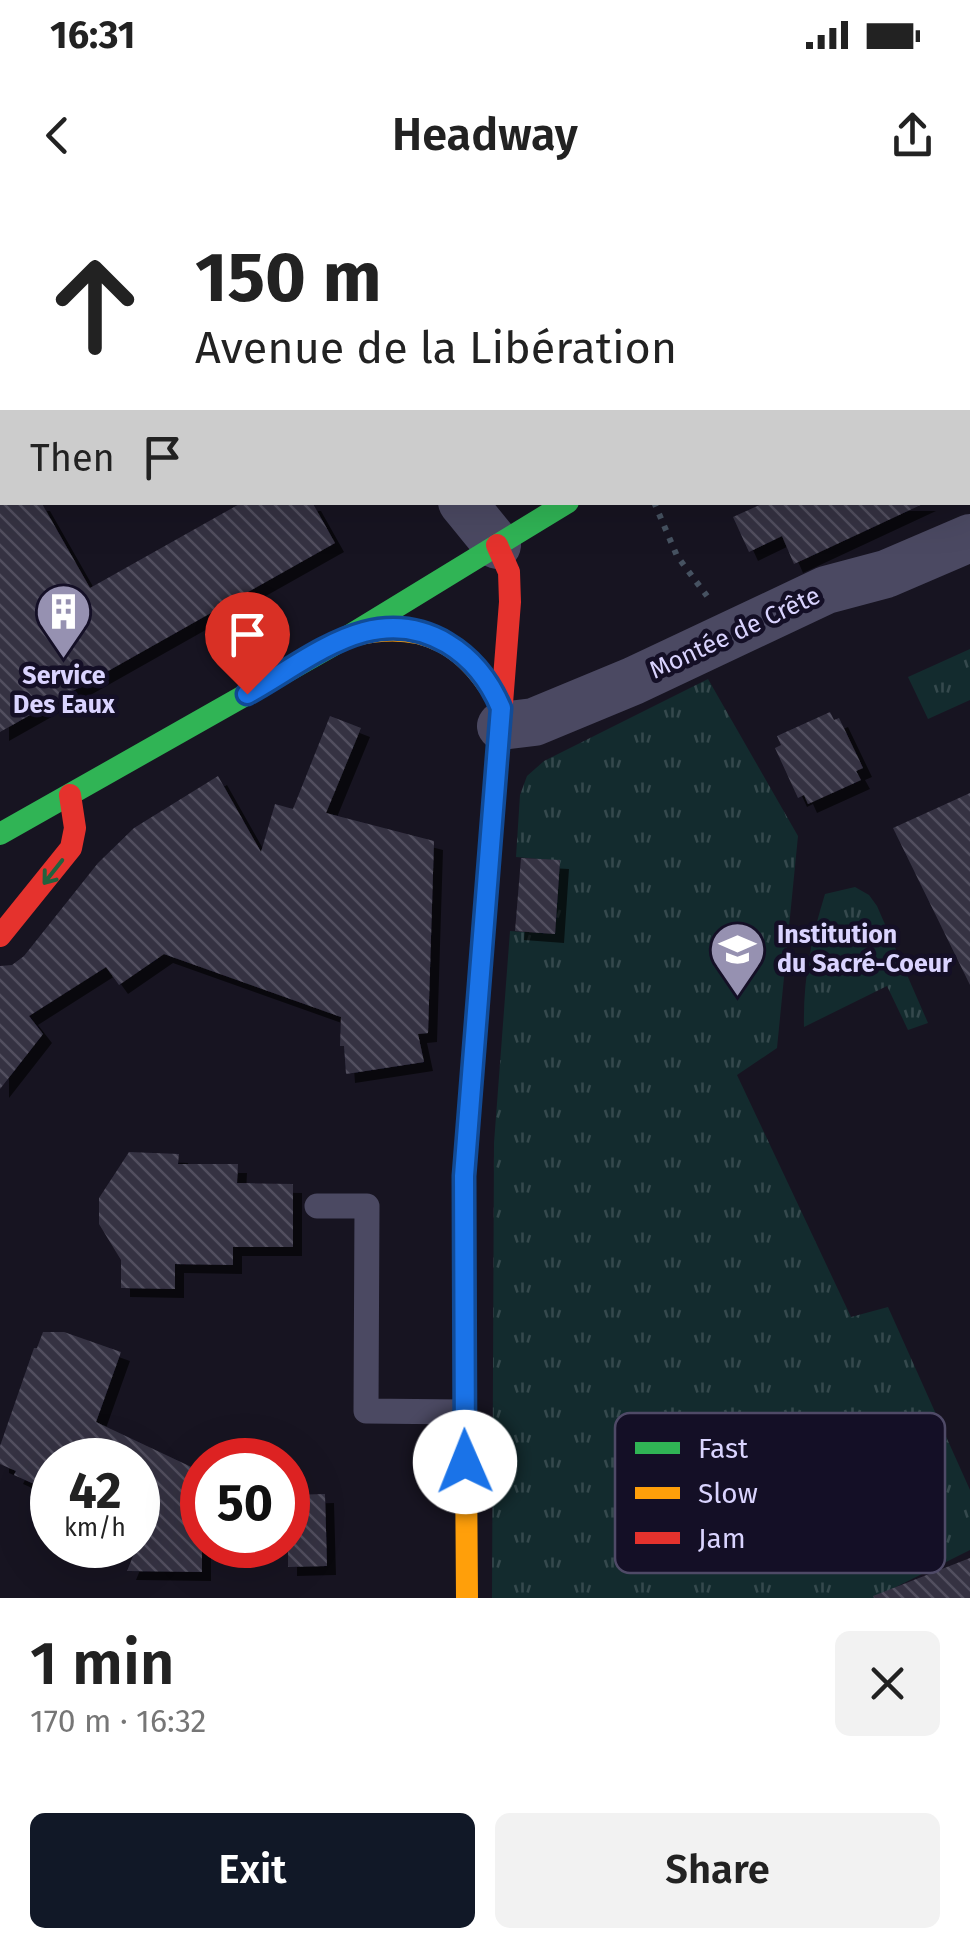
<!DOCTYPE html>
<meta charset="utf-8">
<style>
:root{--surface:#fff;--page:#f2f2f2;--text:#222;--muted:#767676;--accent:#111827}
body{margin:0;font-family:"Fira Sans",sans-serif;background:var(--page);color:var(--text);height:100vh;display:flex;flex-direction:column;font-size:38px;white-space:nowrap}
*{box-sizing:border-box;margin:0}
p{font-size:32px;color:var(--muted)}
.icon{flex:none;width:55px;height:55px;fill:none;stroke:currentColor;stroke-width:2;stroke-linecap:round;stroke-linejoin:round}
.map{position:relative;height:1398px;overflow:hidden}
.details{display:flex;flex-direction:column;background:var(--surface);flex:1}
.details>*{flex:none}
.banner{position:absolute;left:0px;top:0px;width:970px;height:305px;box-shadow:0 10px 40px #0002;background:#fff;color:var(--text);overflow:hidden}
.speed{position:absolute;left:30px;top:1238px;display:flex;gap:20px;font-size:50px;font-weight:700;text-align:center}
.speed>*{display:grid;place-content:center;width:130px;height:130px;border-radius:50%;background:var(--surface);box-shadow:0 10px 40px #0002;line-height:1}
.speed small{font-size:25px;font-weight:400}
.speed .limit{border:15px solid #d22;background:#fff;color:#111}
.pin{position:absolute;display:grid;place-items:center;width:85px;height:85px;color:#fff;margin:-102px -42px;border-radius:50% 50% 50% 0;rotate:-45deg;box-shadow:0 0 10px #0007}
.pin .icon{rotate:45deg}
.me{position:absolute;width:110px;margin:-55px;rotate:359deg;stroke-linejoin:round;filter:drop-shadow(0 0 8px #0008)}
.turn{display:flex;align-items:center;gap:35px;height:210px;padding:0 30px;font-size:45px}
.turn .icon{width:130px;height:130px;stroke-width:2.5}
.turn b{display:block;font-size:70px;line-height:85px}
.then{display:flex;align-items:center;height:95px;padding:0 30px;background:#0003;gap:20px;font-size:38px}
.round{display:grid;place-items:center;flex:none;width:105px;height:105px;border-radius:15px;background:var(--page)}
.headline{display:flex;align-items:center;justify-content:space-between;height:170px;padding:0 30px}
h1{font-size:60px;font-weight:600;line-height:75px}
.primary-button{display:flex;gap:20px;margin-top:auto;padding:20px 30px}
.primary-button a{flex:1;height:115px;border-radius:15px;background:var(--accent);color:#fff;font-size:40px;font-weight:600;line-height:115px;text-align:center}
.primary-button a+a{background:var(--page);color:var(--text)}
.status{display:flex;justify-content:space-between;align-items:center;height:70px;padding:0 50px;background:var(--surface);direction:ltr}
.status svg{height:28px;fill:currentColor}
header{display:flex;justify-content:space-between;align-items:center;height:130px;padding:0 30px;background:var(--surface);font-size:45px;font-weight:600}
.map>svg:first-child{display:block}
.grass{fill:url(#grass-tufts)}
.building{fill:url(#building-back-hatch);filter:url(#shadow)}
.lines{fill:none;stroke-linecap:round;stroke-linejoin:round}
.path{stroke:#465261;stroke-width:6;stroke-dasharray:5 8;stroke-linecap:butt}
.lane{stroke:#4b4962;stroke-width:25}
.street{stroke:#4b4962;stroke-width:48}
.fast{stroke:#30b455;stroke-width:22}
.slow{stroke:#ff9f0a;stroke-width:22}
.jam{stroke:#e5322d;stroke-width:22}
.rail{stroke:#43586b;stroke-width:8;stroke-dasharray:15 12;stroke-linecap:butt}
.oneway{stroke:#22623e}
.route-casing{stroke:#114b97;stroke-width:25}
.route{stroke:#1a73e8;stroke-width:18}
.labels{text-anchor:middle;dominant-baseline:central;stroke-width:9;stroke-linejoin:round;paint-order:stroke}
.street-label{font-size:25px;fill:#dad4ff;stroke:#140f26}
.poi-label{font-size:25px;font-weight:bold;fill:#dad4ff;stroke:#140f26}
.key{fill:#140f26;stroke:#4f4a67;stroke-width:2.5}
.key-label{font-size:28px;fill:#dad4ff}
</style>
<div class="status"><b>16:31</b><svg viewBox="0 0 49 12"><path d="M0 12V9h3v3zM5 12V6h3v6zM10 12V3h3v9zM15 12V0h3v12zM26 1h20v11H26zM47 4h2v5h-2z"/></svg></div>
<header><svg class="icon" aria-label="back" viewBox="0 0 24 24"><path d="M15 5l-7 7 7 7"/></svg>Headway<svg class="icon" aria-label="share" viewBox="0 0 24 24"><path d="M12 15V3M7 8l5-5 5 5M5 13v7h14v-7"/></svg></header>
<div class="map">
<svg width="970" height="1398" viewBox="0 0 970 1398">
<defs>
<pattern id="grass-tufts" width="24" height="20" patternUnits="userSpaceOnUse" patternTransform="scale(2.5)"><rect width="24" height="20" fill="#132b2e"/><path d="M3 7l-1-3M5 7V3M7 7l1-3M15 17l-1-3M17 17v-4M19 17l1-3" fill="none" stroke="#35494d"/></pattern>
<pattern id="building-back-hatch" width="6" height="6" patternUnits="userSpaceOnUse" patternTransform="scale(2.5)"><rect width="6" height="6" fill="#353243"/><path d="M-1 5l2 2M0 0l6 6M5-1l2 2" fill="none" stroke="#524f5f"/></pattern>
<filter id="shadow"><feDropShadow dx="9" dy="9" stdDeviation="0" flood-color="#0009"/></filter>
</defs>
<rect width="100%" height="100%" fill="#171421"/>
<!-- grass -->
<path class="grass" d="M 970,449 L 970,500 L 928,519 L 908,477 Z
M 708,479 L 798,636 L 777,848 L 737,875 L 851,1117 L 888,1107 L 970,1290 L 970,1350 L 874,1398 L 492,1398 L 494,943 L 510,731 L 555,734 L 560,661 L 516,657 L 520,595 L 527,576 L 544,561 Z
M 855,687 L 869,695 L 877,706 L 928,823 L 908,830 L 887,786 L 804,827 C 803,780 811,739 825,694 Z"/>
<!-- building -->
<path class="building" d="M 0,302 L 41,302 L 90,388 L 243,302 L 312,302 L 335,343 L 0,532 Z
M 766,302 L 927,302 L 794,364 L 782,336 L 749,352 L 733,317 Z
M 830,512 L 834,520 L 839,518 L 863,568 L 856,571 L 861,580 L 808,604 L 804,595 L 798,598 L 775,548 L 781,545 L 777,536 Z
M 330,516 L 361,528 L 326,613 L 434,641 L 428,833 L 418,834 L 424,862 L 346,874 L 344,846 L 340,846 L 341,817 L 164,754 L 119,785 L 106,767 L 29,816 L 43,834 L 0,889 L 0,766 L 12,765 L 24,756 L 98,663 L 134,628 L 218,576 L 261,652 L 275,604 L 293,609 Z
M 970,593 L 970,785 L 893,628 Z
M 521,658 L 560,660 L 555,734 L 515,731 Z
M 129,952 L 179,954 L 178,964 L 238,964 L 237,983 L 293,984 L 293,1047 L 233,1047 L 233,1065 L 175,1064 L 175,1089 L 121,1088 L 121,1060 L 99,1024 L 99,998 Z
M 43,1132 L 64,1132 L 121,1152 L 96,1222 L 202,1272 L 202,1372 L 127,1371 L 142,1334 L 138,1332 L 138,1260 L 52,1260 L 52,1292 L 14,1275 L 16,1271 L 0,1264 L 0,1246 L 34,1148 L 37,1148 Z
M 325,1294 L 327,1366 L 288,1367 L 288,1295 Z
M 970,1358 L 970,1398 L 874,1398 L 873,1396 Z"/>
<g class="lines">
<!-- path -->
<path class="path" d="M 654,302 L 677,356 L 707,396"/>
<!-- lane -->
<path class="lane" d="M 0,236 L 2,236
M 317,1006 L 367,1006 L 366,1211 L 464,1212"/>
<!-- street -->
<path class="street" d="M 530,2 L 530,0
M 462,302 L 497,345
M 501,526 L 534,522 L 633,481 L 826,390 L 886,374 L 970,338"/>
<!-- fast -->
<path class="fast" d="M 0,634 L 339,442 L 568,302"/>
<!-- slow -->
<path class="slow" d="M 356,435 C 425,419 469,446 501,507
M 467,1398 L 464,976 L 484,731"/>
<!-- jam -->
<path class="jam" d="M 968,115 L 970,114
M 484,731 L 510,402 L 509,372 L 497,345
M 0,736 L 71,648 L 75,628 L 70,595"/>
<!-- rail -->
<path class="rail" d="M 48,2 L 52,0
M 0,35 L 2,34"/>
</g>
<!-- one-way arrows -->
<defs><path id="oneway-shaft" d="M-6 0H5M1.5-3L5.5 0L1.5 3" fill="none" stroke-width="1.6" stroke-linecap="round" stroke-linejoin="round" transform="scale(2.5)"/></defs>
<use class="oneway" href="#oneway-shaft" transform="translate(53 672) rotate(128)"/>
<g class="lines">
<defs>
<path id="route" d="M 247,494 C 284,474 323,443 364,432 C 426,416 478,453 501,508 L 464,976 L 465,1262"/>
</defs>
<!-- route casing -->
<use href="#route" class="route-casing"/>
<!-- route -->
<use href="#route" class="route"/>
</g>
<!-- icons -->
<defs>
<symbol id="building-pin" viewBox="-11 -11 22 30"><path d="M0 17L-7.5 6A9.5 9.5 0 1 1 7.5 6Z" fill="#9691b1" stroke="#140f26"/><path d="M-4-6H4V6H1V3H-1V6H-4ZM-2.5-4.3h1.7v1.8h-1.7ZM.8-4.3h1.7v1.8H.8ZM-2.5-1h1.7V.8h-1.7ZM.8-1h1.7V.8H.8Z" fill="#fff"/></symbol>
<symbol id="school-pin" viewBox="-11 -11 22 30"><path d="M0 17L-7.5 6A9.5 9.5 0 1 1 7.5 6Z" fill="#9691b1" stroke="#140f26"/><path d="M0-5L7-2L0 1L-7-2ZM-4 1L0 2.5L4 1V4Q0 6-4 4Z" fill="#fff"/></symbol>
</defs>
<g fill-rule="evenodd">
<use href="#building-pin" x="32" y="380" width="63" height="86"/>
<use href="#school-pin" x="706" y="718" width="63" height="86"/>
</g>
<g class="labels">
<!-- street labels -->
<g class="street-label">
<text transform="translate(735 433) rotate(-25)">Montée de Crête</text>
</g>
<!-- poi labels -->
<g class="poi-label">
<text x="64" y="476">Service<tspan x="64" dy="29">Des Eaux</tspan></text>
<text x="777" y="735" text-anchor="start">Institution<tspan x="777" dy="29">du Sacré-Coeur</tspan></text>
</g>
</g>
<!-- legend -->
<rect x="615" y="1213" width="330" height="160" rx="15" class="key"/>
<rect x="635" y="1242" width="45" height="12" fill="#30b455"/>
<rect x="635" y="1287" width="45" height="12" fill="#ff9f0a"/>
<rect x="635" y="1332" width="45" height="12" fill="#e5322d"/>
<g class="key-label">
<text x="698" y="1258">Fast</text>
<text x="698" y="1303">Slow</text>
<text x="698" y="1348">Jam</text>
</g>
</svg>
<div class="speed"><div>42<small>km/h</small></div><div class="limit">50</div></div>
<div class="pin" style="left:247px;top:494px;background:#d93025"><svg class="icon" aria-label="arrive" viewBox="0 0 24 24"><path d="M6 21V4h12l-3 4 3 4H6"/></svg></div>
<svg class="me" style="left:465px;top:1262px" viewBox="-20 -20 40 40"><circle r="19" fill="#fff"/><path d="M0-13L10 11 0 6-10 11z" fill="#1a73e8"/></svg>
<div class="banner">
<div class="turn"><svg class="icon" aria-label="ahead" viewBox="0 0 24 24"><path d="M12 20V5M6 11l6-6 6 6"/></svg><div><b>150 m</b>Avenue de la Libération</div></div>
<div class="then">Then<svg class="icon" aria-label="arrive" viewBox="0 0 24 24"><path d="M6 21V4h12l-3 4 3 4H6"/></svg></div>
</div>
</div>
<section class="details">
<div class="headline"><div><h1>1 min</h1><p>170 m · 16:32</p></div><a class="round"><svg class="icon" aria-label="close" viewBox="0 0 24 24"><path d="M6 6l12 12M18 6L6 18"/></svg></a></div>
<div class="primary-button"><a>Exit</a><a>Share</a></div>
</section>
